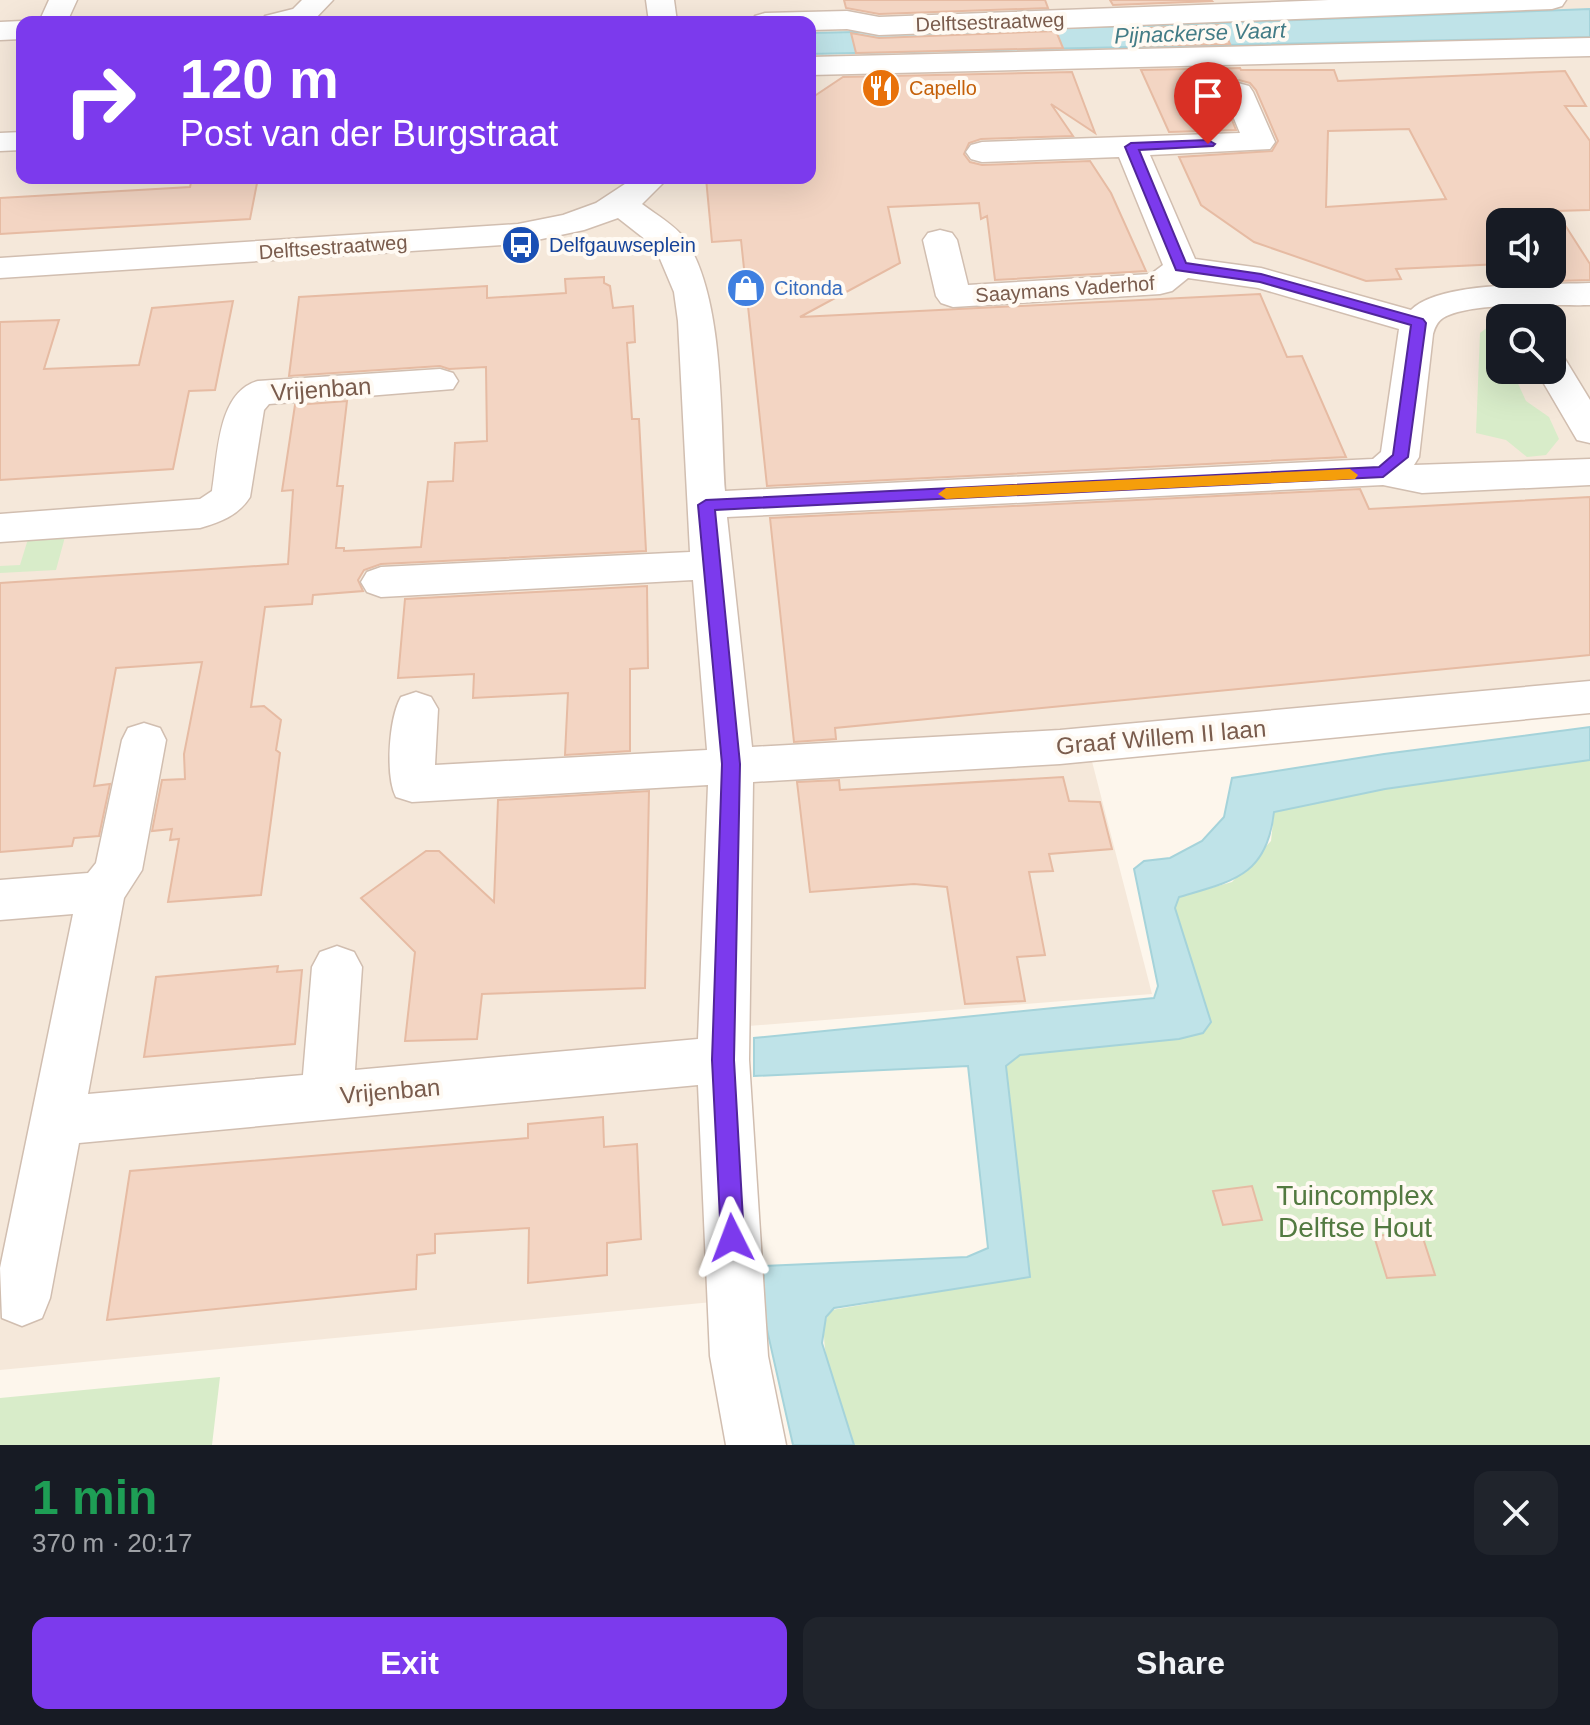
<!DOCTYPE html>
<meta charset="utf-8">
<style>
:root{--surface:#171b24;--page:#20242c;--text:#f1f3f6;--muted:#9ea1a6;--accent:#7c3aed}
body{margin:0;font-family:Helvetica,sans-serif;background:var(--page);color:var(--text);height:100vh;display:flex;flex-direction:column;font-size:30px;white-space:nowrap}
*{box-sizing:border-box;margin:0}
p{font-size:26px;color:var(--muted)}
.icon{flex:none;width:44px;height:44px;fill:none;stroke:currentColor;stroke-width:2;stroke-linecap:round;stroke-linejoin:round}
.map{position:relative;height:1445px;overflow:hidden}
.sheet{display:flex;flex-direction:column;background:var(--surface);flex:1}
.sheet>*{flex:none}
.top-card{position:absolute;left:16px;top:16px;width:800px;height:168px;border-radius:16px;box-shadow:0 8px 32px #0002;background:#7c3aed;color:#fff;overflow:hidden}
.fabs{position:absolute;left:1486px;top:208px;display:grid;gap:16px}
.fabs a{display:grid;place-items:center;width:80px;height:80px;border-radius:16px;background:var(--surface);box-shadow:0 8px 32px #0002;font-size:40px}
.pin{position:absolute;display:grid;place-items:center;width:68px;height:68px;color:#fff;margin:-82px -34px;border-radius:50% 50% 50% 0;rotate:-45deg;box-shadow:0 0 8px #0007}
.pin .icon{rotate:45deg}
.me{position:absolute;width:88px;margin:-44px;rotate:357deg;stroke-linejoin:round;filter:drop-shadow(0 0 6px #0008)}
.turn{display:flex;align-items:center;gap:28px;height:168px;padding:0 32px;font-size:36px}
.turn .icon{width:104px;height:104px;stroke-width:2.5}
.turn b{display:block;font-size:56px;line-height:68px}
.round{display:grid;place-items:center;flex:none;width:84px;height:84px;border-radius:16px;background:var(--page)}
.summary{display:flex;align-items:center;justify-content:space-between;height:136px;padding:0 32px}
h1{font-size:48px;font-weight:600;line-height:60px;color:#1e9e55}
.primary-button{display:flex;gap:16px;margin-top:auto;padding:16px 32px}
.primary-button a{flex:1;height:92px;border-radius:16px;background:var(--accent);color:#fff;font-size:32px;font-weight:600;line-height:92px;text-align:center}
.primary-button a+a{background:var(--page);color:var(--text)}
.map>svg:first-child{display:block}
.residential{fill:#f5e8da;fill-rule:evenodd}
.green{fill:#d8ecc9}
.water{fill:#bfe3e8;stroke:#a5d3da;stroke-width:2}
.building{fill:#f3d5c3;stroke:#e6bba3;stroke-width:2;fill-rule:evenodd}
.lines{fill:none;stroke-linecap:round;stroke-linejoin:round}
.minor-casing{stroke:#d1beb0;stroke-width:3}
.minor{fill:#fff;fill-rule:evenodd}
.route{fill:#7c3aed;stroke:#51269a;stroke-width:2}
.slow{fill:#f59e0b}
.labels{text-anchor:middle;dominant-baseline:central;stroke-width:8;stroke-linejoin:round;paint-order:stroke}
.far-street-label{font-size:20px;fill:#7a5c4d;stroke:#fffaf3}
.far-food-label{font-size:20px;fill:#c56008;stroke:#fffaf3;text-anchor:start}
.far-transit-label{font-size:20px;fill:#164399;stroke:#fffaf3;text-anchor:start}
.far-shop-label{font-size:20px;fill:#366cbe;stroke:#fffaf3;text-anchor:start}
.far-water-label{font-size:22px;font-style:italic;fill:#437c86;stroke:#fffaf3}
.street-label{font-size:24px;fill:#7a5c4d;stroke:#fffaf3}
.near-park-label{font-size:28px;fill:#537a41;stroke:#fffaf3}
</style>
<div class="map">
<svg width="1590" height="1445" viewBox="0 0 1590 1445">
<rect width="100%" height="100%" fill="#fdf6ec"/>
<!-- residential -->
<path class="residential" d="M 0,0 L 1590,0 L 1590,692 L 1087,742 L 1152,994 L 699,1030 L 723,1301 L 0,1370 ZM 22,22 L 810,22 L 810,178 L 22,178 ZM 1500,222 L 1552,222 L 1552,274 L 1500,274 ZM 1500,318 L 1552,318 L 1552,370 L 1500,370 Z"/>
<!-- green -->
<path class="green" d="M 1488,327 L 1500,330 L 1500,370 L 1519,370 L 1515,377 L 1526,401 L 1549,417 L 1559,439 L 1546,455 L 1527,457 L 1506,440 L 1476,433 L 1480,333 Z
M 65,537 L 56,570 L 0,573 L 0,566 L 20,565 L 28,539 Z
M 1590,760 L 1590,1445 L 854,1445 C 845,1414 808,1334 832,1310 L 1030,1276 L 1006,1067 L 1020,1055 L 1179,1039 L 1203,1032 L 1175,908 L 1179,897 L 1232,882 L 1271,841 L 1274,812 L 1385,789 Z
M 220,1377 L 212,1445 L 0,1445 L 0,1398 Z"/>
<!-- water -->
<path class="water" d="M 1590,9 L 1590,37 L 810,54 L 810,33 L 1139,26 Z
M 1590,727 L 1590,760 L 1385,789 L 1274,812 C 1267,876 1233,881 1179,897 L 1175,908 L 1211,1022 L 1203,1033 L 1179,1039 L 1020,1055 L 1006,1066 L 1030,1277 L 834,1308 L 826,1317 L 822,1343 L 854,1445 L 793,1445 L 763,1312 L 764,1266 L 967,1257 L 988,1248 L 968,1066 L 754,1076 L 754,1038 L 1154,998 L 1158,986 L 1134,869 L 1144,861 L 1170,858 L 1202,841 L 1224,817 L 1232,778 L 1384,754 Z"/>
<!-- building -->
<path class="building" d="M 844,0 L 1045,0 L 1048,8 L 879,14 L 846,8 Z
M 1110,0 L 1211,0 L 1212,1 L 1113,5 Z
M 1222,25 L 1230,44 L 1131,46 L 1123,29 Z
M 1056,31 L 1063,48 L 856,53 L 851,33 L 879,38 Z
M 1240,68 L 1241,70 L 1334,70 L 1338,81 L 1565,71 L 1586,106 L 1565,106 L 1590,141 L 1590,210 L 1556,211 L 1590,264 L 1590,280 L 1556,281 L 1552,274 L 1552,222 L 1500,222 L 1500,264 L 1396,269 L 1401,279 L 1366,281 L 1254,242 L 1201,205 L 1179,157 L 1272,151 L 1278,141 L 1256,90 L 1250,83 L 1239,80 L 1226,83 L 1220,90 L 1236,130 L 1169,132 L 1141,70 ZM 1409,129 L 1446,199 L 1326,207 L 1328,131 Z
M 1072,72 L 1095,133 L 1051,104 L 1073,136 L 981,139 L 969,143 L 964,154 L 970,162 L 982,165 L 1090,161 L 1111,193 L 1146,271 L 995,280 L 987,216 L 981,219 L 979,203 L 888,207 L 900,263 L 800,317 L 1260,294 L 1287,357 L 1302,356 L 1346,457 L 767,486 L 741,240 L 712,242 L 706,178 L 810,178 L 810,99 L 843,77 Z
M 192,178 L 258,178 L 250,219 L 0,234 L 0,198 L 190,187 Z
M 604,277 L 604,283 L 610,286 L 613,308 L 633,306 L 635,342 L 627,343 L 632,419 L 639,419 L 646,551 L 381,564 L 364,570 L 358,580 L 363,591 L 313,595 L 312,604 L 265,607 L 251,707 L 264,706 L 281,720 L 276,750 L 280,753 L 261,895 L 168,902 L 179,839 L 170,840 L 172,829 L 152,831 L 162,780 L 185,779 L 184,754 L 202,662 L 116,668 L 94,786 L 110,784 L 99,836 L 74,838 L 72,846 L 0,852 L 0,583 L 288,564 L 293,490 L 282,491 L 295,405 L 347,401 L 337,486 L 343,486 L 336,548 L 344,548 L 344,551 L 421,547 L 428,482 L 453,481 L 455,443 L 487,441 L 486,367 L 449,369 L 440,366 L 289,376 L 299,297 L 487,286 L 487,298 L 566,293 L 565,279 Z
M 233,301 L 215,390 L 189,391 L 173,469 L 0,480 L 0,322 L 59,320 L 44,369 L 139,365 L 152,308 Z
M 1360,489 L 1369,509 L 1590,497 L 1590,655 L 835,728 L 836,739 L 794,742 L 770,518 Z
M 647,586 L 648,668 L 630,669 L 630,751 L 565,755 L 568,693 L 473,698 L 474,674 L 398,678 L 405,599 Z
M 1063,777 L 1069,801 L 1100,802 L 1112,849 L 1049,854 L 1053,871 L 1029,872 L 1045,955 L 1017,957 L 1025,1001 L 965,1004 L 947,887 L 914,884 L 810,892 L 797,782 L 839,780 L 840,790 Z
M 649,791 L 645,988 L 482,994 L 477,1039 L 405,1041 L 415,952 L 361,898 L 426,851 L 439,851 L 494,902 L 498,800 Z
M 278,966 L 277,972 L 302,970 L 295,1044 L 144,1057 L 156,977 Z
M 603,1117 L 604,1147 L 637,1144 L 641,1239 L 607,1243 L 607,1275 L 528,1283 L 529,1228 L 435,1234 L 435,1253 L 417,1255 L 416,1289 L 107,1320 L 130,1171 L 528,1138 L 528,1124 Z
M 1252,1186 L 1262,1220 L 1223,1225 L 1213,1191 Z
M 1421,1232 L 1435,1275 L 1387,1278 L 1374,1236 Z"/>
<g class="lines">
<defs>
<path id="minor" d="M 49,0 L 77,0 L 67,22 L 39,22 Z
M 302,0 L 333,0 L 313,21 L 261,22 L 265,16 L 293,9 Z
M 646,0 L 674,0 L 677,22 L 649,22 Z
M 1329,0 L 1566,0 L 1562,6 L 1552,9 L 879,35 L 847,29 L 810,30 L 810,22 L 751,22 L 755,16 L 765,13 L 847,11 L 879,17 Z
M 22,21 L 25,22 L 22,22 L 22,39 L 0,40 L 0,22 Z
M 1590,38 L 1590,56 L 810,75 L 810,57 Z
M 1238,83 L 1249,86 L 1253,92 L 1275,142 L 1270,149 L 1150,155 L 1195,259 L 1261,268 L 1411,310 C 1440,280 1548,285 1590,283 L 1590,305 C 1556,306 1470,301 1443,318 C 1437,322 1435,327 1433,334 L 1419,457 L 1414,465 L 1590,459 L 1590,485 L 1422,493 L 1383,485 L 727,517 L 752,747 L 1060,730 L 1590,681 L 1590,713 L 1060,764 L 753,782 L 749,1060 L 768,1356 L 786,1445 L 726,1445 L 710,1356 L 698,1085 L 79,1143 L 50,1298 L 42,1318 L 22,1326 L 2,1318 L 0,1268 L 73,914 L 0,920 L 0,880 L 88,873 L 96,863 L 122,740 L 128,728 L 144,723 L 160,728 L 166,740 L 142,870 L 124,898 L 88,1094 L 303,1075 L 312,967 L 320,952 L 337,946 L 354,952 L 362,967 L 355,1070 L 698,1039 L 708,785 L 412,802 L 396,797 C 385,776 389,718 401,697 L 416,692 L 431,697 L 438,709 L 435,765 L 707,750 L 693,580 L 381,597 L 367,592 L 361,582 L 367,572 L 381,567 L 690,552 L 678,321 L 674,292 L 655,247 L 618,218 L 584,230 L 518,244 L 0,278 L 0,258 L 518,224 L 563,215 L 596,203 L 634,178 L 668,178 L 642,204 C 655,214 675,225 685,239 C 725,298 720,419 725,491 L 1373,459 L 1381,452 L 1399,329 L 1258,288 L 1188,278 L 1172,291 L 1160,294 L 953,307 L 941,303 L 936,296 L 923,240 L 928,233 L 940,230 L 952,233 L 957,240 L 968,285 L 1151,274 L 1163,265 L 1119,157 L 982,162 L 971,159 L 966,152 L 971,145 L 982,142 L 1240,133 L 1223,92 L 1227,86 Z
M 22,132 L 22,150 L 0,151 L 0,133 Z
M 1552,355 L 1565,359 L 1590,400 L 1590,443 L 1577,440 L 1536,370 L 1552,370 Z
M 440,369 L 453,373 L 458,381 L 453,389 L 269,404 L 264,410 L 250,497 C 238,516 220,522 200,528 L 0,542 L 0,514 L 200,499 L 212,491 C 218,456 217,392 258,381 Z"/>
</defs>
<!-- minor casing -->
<use href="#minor" class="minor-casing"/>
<!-- minor -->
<use href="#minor" class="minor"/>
</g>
<!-- route -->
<path class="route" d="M 1208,140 L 1215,144 L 1213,146 L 1139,150 L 1186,263 L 1261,274 L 1423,319 L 1426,323 L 1408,457 L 1383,477 L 715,510 L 740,764 L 734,1060 L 744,1238 L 740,1246 L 732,1249 L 724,1246 L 721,1238 L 712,1060 L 722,764 L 698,505 L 706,500 L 1379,467 L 1393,455 L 1411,325 L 1260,282 L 1176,270 L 1125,147 L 1131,143 Z"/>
<!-- slow -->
<path class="slow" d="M 1350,469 L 1358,475 L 1355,479 L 946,499 L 938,494 L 946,488 Z"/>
<!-- icons -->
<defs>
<symbol id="restaurant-disc" viewBox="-11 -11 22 22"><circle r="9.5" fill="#e8710a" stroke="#fffaf3"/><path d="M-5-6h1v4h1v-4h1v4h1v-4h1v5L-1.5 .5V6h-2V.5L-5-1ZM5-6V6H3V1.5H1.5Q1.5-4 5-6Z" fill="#fff"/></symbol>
<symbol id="bus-disc" viewBox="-11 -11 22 22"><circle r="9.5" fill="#1a4fb4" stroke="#fffaf3"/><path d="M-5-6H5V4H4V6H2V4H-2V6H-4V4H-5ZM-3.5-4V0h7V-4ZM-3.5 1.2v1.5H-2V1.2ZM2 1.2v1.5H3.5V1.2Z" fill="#fff"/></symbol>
<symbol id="shop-disc" viewBox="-11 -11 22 22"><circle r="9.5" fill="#3f7fe0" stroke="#fffaf3"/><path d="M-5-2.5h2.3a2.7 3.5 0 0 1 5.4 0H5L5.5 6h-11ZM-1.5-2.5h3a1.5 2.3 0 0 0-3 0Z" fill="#fff"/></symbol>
</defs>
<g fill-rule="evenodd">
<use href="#restaurant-disc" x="859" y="66" width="44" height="44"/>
<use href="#bus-disc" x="499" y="223" width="44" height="44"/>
<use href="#shop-disc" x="724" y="266" width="44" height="44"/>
</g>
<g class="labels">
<!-- far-street labels -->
<g class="far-street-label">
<text transform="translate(990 22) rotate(-2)">Delftsestraatweg</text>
<text transform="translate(333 247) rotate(-4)">Delftsestraatweg</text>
<text transform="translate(1065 289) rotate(-4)">Saaymans Vaderhof</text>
</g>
<!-- far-food labels -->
<g class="far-food-label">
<text x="909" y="88">Capello</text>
</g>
<!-- far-transit labels -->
<g class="far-transit-label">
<text x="549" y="245">Delfgauwseplein</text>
</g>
<!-- far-shop labels -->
<g class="far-shop-label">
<text x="774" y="288">Citonda</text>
</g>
<!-- far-water labels -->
<g class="far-water-label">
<text transform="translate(1200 33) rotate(-2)">Pijnackerse Vaart</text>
</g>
<!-- street labels -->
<g class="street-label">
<text transform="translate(321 389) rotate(-4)">Vrijenban</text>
<text transform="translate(1161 737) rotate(-5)">Graaf Willem II laan</text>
<text transform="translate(390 1091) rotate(-5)">Vrijenban</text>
</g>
<!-- near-park labels -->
<g class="near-park-label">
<text x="1355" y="1195">Tuincomplex<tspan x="1355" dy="32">Delftse Hout</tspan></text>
</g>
</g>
</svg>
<div class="fabs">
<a><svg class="icon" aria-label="sound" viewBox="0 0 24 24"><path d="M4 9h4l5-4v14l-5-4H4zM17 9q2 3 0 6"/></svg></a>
<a><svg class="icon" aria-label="search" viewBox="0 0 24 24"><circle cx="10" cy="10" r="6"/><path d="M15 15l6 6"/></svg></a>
</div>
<div class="pin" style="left:1208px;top:144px;background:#d93025"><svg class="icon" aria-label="arrive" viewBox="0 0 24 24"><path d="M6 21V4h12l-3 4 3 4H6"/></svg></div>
<svg class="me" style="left:732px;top:1238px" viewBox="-20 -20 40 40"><path d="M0-17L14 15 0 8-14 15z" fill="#7c3aed" stroke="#fff" stroke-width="4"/></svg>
<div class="top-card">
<div class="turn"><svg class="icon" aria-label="right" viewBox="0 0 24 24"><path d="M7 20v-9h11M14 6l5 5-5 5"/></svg><div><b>120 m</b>Post van der Burgstraat</div></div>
</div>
</div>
<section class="sheet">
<div class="summary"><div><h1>1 min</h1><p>370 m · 20:17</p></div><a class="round"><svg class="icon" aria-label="close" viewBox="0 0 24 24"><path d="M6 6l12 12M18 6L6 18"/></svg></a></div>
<div class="primary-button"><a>Exit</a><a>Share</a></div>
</section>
